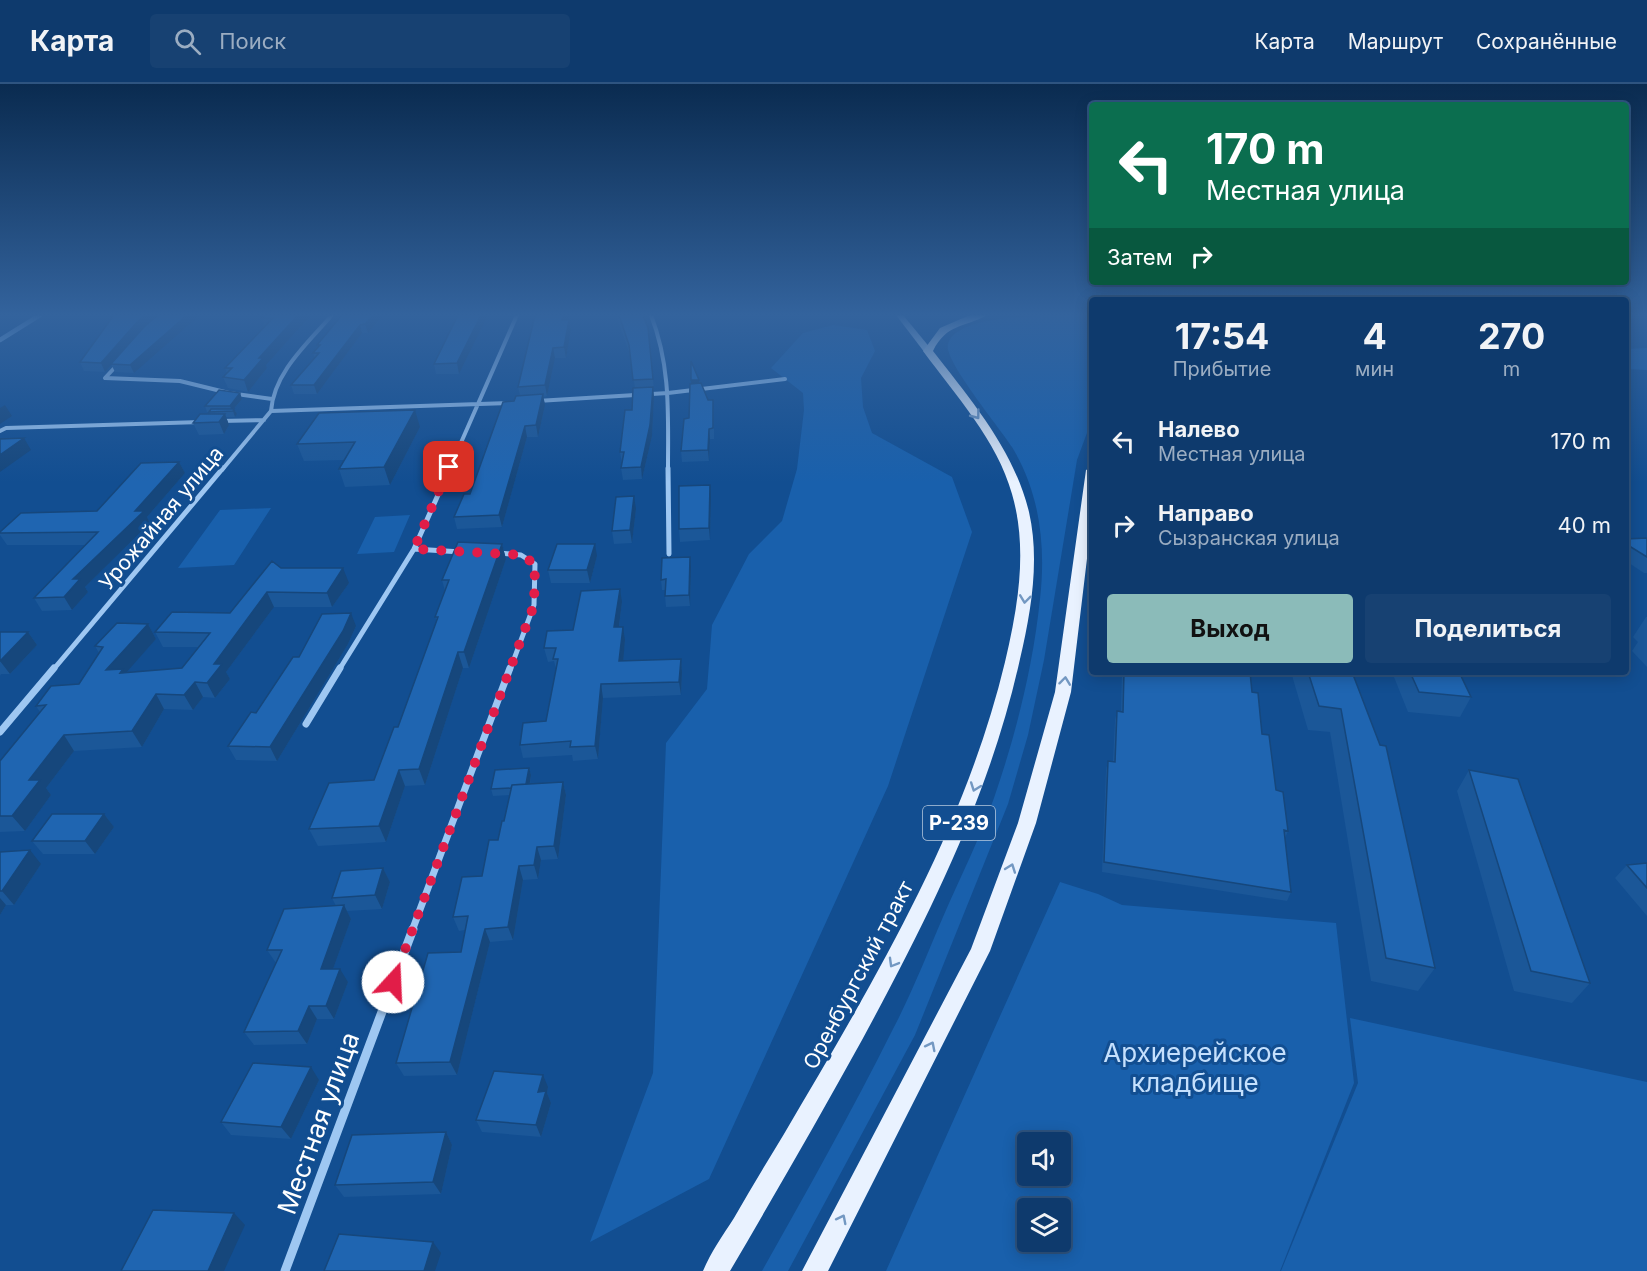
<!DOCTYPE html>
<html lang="ru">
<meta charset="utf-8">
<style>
:root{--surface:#0e3a6d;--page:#174172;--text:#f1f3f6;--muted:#9badc2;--line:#2e5480;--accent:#8bbbb9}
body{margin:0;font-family:Inter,sans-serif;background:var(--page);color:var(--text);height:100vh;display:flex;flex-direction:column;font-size:22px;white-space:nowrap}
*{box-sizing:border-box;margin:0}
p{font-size:20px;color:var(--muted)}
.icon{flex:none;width:33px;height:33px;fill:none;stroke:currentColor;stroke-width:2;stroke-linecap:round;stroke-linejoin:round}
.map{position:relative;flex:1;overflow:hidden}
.details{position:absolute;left:1089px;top:213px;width:540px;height:378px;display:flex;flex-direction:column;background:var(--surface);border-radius:6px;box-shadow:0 3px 15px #0003,0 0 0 2px var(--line)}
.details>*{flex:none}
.top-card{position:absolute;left:1089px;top:18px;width:540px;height:183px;border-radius:6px;box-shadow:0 3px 15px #0003,0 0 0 2px var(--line);background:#0b6e4f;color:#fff;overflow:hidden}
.buttons{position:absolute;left:1017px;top:1048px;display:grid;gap:12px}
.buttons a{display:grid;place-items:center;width:54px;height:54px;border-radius:6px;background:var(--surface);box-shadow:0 3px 15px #0003,0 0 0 2px var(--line);font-size:30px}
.pin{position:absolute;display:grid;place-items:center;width:51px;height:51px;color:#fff;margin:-26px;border-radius:12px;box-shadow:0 3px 9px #0006}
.me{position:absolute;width:66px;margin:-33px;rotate:20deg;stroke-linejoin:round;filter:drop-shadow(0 0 4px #0008)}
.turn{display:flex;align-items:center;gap:21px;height:126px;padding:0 18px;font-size:27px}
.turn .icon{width:78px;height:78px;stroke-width:2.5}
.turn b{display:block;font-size:42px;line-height:51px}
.then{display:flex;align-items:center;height:57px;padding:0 18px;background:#0003;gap:12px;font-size:22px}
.eta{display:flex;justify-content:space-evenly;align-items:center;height:102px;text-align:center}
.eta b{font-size:36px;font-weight:700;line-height:42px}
.cta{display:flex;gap:12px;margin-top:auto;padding:12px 18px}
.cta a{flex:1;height:69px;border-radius:6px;background:var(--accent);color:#111;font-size:24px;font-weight:700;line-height:69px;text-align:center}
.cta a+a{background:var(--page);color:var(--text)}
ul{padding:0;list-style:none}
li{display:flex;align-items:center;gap:18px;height:84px;padding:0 18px}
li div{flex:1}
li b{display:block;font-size:22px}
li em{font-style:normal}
header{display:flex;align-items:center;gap:36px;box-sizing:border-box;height:84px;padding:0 30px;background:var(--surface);border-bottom:2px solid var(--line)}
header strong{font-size:28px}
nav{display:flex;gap:33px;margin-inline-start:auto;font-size:21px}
.search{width:420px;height:54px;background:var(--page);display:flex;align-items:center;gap:15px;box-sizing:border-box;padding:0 21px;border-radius:6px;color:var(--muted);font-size:22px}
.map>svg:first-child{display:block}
.green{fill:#1960ac;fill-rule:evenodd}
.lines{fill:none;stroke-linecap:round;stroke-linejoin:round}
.stream{stroke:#8fc2f6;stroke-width:4.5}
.street-far3{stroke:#9ec7f2;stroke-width:4}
.street-far2{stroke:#9ec7f2;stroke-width:5}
.street-far1{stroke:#9ec7f2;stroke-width:7}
.street{stroke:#9ec7f2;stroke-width:9}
.secondary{fill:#cde3fc;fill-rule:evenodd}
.primary{fill:#e9f2ff;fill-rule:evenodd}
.wall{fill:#1b5798}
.shaded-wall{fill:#16477c}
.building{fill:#1f65b1;stroke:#16477c;stroke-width:1.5}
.oneway{stroke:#7398c2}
.route{stroke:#e11d48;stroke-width:10;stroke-dasharray:0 18}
.labels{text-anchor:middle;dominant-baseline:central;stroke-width:6;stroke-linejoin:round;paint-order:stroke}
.shield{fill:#124e91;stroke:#b8cade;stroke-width:1.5}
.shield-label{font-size:20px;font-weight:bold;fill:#fff}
.street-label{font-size:21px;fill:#fff;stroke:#124e91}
.near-park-label{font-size:26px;fill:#c5e0fd;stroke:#124e91}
.near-street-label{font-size:26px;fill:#fff;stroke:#124e91}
</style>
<header>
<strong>Карта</strong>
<div class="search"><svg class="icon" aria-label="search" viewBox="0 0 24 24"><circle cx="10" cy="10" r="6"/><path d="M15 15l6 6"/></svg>Поиск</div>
<nav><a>Карта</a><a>Маршрут</a><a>Сохранённые</a></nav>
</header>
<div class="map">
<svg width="1647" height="1187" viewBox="0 0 1647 1187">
<rect width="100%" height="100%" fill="#124e91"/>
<!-- green -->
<path class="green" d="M 1092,232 L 1092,335 L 1077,376 L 1044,576 L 1028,651 L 1008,720 L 915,951 L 788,1187 L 762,1187 C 807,1107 852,1027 893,945 C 912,909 927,870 943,833 C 960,794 980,754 994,714 C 1016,650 1033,583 1040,515 C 1046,462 1040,409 1012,363 C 1001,345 943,276 948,260 C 958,226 1063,233 1092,232 Z
M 833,241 L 867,246 L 875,267 L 861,294 L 863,323 L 872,349 L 952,393 L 972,448 L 888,702 L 709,1095 L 590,1158 L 653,989 L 666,659 L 707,605 L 712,541 L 749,470 L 782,437 L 797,385 L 804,326 L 803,309 L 771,284 L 803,249 Z
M 1647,264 L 1647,286 L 1626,285 L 1626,265 Z
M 271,424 L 234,481 L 178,484 L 220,426 Z
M 410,431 L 394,468 L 357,470 L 375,433 Z
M 1060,798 L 1098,810 L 1122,821 L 1336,839 L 1354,999 L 1280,1187 L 886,1187 ZM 1028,1059 L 1060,1059 L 1060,1092 L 1028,1092 ZM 1028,1125 L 1060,1125 L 1060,1158 L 1028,1158 Z
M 1350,934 L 1647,998 L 1647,1187 L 1281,1187 L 1358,999 Z"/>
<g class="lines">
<!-- stream -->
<path class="stream" d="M 0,256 L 40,231"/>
<!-- street-far3 -->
<path class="street-far3" d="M 651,231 C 671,283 668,331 668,386
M 119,279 L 105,294 L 180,297 L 229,309 L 272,315
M 537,317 L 668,309 L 785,295
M 271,327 L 509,319
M 220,337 L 264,336
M 0,347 L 6,344 L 201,338
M 222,386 L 271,327 C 274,288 308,259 332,231
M 449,386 L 517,231"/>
<!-- street-far2 -->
<path class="street-far2" d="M 668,384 L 669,470
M 414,465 L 461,468
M 499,469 L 521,471 L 535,480 L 534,521 L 510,586
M 53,586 L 223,384
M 339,586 L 414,465 L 450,384"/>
<!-- street-far1 -->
<path class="street-far1" d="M 306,640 L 340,584
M 0,648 L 54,584
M 412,847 L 510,584"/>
<!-- street -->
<path class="street" d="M 285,1187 L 413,845"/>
<!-- secondary -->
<path class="secondary" d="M 896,231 L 903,231 L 931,265 L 931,269 L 925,269 Z"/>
<!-- primary -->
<path class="primary" d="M 970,231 L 987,231 C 964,244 947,239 933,267 C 971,316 1014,366 1029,428 C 1040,476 1031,528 1020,575 C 990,711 928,834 862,956 C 819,1034 775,1110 730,1187 L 703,1187 C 711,1168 723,1151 734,1134 C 750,1106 767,1078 784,1050 C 872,900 964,749 1005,578 C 1018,523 1028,465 1012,410 C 997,356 956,312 923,267 L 940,244 Z
M 1092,383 L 1092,433 L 1071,608 L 1036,739 L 990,867 L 828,1187 L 802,1187 L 971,865 L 1018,739 L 1055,608 L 1086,386 Z"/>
</g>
<!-- wall -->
<path class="wall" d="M 114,231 L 134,289 L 115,288 L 111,280 L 105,288 L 84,287 L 80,278 Z
M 311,231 L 266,281 L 267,284 L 248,308 L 228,304 L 223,293 L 227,289 L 225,284 L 265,242 L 262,234 Z
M 342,231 L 383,231 L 368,249 L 362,249 L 317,310 L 294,310 L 291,301 L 315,274 L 313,269 L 318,263 L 317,261 Z
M 458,231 L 488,231 L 459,290 L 436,290 L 434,280 Z
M 569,231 L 568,236 L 569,236 L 571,246 L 566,274 L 555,274 L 547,312 L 543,313 L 545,321 L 538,353 L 527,353 L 502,443 L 457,445 L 454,433 L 470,410 L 514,317 L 520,311 L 518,303 Z
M 616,231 L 643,231 L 648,244 L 654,306 L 653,306 L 654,314 L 652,352 L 642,395 L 623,396 L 621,384 L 622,380 L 620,368 L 632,326 L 635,304 L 630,271 Z
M 699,299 L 714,326 L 714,355 L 710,355 L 709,377 L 682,378 L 681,367 L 689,334 Z
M 240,309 L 242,315 L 234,325 L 237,330 L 235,333 L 226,333 L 229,341 L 224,350 L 199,351 L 193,339 L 210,330 L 209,328 L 207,328 L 205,322 Z
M 420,343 L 390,401 L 345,403 L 339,385 L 344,376 L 304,377 L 297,360 Z
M 179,378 L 185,389 L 147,433 L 150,439 L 85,503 L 88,508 L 72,526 L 42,527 L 34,514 L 86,461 L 7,461 L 0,451 L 0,448 L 97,427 Z
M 711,413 L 710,456 L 680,458 L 679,445 Z
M 636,425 L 632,459 L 614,460 L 612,447 Z
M 1647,454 L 1647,489 L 1644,489 L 1626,477 L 1626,455 Z
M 502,460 L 506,475 L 469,584 L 463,584 L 425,701 L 405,702 L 386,758 L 318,762 L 309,745 L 374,696 L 398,643 L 437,537 L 435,533 L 445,507 L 442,496 Z
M 597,472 L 590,499 L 551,499 L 548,486 Z
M 691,483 L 690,522 L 666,523 L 665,512 L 666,506 L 662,506 L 661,496 Z
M 281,484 L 349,499 L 332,523 L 274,523 L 226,588 L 230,595 L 215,614 L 203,613 L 193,626 L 164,625 L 142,663 L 74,667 L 46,704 L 51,711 L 25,747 L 0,748 L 0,677 L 40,628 L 36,622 L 79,600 L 99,569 L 95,562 L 148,540 L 156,555 L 126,588 L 182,584 L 198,563 L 163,563 L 155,548 L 230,529 Z
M 622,518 L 619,543 L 625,556 L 623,577 L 681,575 L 682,588 L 681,611 L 603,614 L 598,675 L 573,677 L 572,671 L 523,674 L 520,661 L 546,637 L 556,585 L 554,577 L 548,578 L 544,564 L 573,546 Z
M 1646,533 L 1647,533 L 1647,583 L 1632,567 L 1638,558 L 1633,553 Z
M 356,542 L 348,560 L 277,677 L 236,676 L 228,662 L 256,629 L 299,573 Z
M 0,548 L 28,548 L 37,561 L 10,590 L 1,590 L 0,592 Z
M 1122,588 L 1250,588 L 1252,608 L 1276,706 L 1288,747 L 1285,754 L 1291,808 L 1287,817 L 1102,788 L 1106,686 L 1108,677 L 1113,677 L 1115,636 L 1117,627 L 1121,627 Z
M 1291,588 L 1352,588 L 1435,884 L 1418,907 L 1371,897 L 1330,648 L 1308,646 Z
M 1392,588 L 1459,588 L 1471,613 L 1460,633 L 1408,628 Z
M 529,684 L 531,691 L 530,700 L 563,698 L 566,711 L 558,775 L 541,776 L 538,795 L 523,796 L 513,856 L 490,858 L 457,991 L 404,992 L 396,979 L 461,868 L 465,846 L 459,847 L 453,833 L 482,792 L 498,756 L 504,737 L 510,711 L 493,712 L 491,705 Z
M 1469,686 L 1590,899 L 1572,919 L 1514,907 L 1457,707 Z
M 104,730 L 114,743 L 95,770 L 43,770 L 32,757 Z
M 0,768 L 41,780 L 14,821 L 6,821 L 0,831 Z
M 1647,779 L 1647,832 L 1615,794 L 1627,781 Z
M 383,784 L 390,798 L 382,825 L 347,827 L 351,835 L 333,885 L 348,898 L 334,935 L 317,935 L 307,960 L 254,961 L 244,948 L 276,879 L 267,866 L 336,822 L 332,814 Z
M 319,996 L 291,1055 L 231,1051 L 221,1038 Z
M 548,1003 L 547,1009 L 551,1019 L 541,1053 L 482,1048 L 476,1036 Z
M 446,1048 L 452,1061 L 441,1110 L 344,1113 L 335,1101 Z"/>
<!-- shaded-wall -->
<path class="shaded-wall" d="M 145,231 L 159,231 L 142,245 L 105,288 L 101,279 L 138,237 Z
M 187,231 L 200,231 L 134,289 L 130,281 Z
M 298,231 L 311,231 L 266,281 L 267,284 L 248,308 L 244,296 L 259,274 Z
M 373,231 L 383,231 L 368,249 L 365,240 Z
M 481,231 L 488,231 L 459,290 L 457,279 Z
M 564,231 L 569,231 L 564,247 L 562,236 Z
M 569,236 L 571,246 L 566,274 L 564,263 Z
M 360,241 L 362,249 L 317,310 L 314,301 Z
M 553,264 L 555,274 L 547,312 L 545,301 Z
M 691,296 L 699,296 L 699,301 L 691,302 Z
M 653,303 L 654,314 L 652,352 L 642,395 L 641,383 Z
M 240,309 L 242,315 L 232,327 L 230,322 Z
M 543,310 L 545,321 L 538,353 L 536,341 Z
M 5,321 L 12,332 L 0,340 L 0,324 Z
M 234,325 L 237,330 L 235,333 L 233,327 Z
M 415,326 L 420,343 L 390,401 L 384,383 Z
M 225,330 L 229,341 L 224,350 L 219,338 Z
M 525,342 L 527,353 L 502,443 L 499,431 Z
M 709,345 L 710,355 L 709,377 L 708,366 Z
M 24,354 L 31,366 L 0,388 L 0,371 Z
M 179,378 L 185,389 L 147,433 L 150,439 L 85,503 L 88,508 L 72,526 L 64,513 L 73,495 Z
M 710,401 L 711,413 L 710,456 L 709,444 Z
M 634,412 L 636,425 L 632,459 L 630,446 Z
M 502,460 L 506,475 L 469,584 L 464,568 Z
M 595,460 L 597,472 L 590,499 L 587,486 Z
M 690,473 L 691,483 L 690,522 L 689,511 Z
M 343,484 L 349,499 L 332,523 L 327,509 Z
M 620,505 L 622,518 L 617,557 L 614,543 Z
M 267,508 L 274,523 L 226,588 L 230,595 L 215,614 L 207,599 L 214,580 Z
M 351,529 L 356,542 L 348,560 L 277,677 L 270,663 Z
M 148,540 L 156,555 L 125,590 L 106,586 Z
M 623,543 L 625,556 L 622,591 L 619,577 Z
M 28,548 L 37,561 L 10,590 L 0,577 Z
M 458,568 L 463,584 L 425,701 L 419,685 Z
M 681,575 L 682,588 L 681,611 L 679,598 Z
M 195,598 L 203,613 L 193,626 L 184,611 Z
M 601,600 L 603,614 L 598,675 L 595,662 Z
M 156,610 L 164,625 L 142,663 L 132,647 Z
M 64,651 L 74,667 L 46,704 L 51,711 L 25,747 L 12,732 L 29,696 Z
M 529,684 L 531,691 L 528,710 L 526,703 Z
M 399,686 L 405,702 L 386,758 L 379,742 Z
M 563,698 L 566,711 L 558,775 L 554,762 Z
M 104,730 L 114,743 L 95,770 L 85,757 Z
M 537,763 L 541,776 L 538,795 L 534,781 Z
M 30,766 L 41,780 L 14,821 L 2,807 Z
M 519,782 L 523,796 L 513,856 L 508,843 Z
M 383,784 L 390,798 L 382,825 L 375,811 Z
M 0,814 L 6,821 L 0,831 Z
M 344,821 L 351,835 L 328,899 L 321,885 Z
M 485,845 L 490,858 L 457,991 L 450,978 Z
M 340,885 L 348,898 L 334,935 L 326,922 Z
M 309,922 L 317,935 L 307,960 L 298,947 Z
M 311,983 L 319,996 L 291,1055 L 281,1043 Z
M 543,991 L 548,1003 L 547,1009 L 551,1019 L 541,1053 L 536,1041 L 538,1008 Z
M 446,1048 L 452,1061 L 441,1110 L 433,1098 Z
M 234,1129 L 245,1141 L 224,1187 L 208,1187 Z
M 433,1158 L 441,1169 L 435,1187 L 424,1187 Z"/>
<!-- building -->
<path class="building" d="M 114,231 L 145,231 L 138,237 L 101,279 L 80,278 Z
M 158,231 L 187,231 L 130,281 L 111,280 L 144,243 Z
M 265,231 L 298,231 L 259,274 L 263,274 L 244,296 L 223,293 L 232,284 L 225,284 L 273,234 L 262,234 Z
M 342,231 L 373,231 L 365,240 L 360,241 L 314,301 L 291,301 L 319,269 L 313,269 L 320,261 L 317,261 Z
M 458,231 L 481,231 L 457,279 L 434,280 Z
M 535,231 L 564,231 L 562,236 L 569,236 L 564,263 L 553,264 L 545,301 L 518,303 Z
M 619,231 L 643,231 L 648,244 L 653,295 L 633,296 L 629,261 Z
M 691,277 L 699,296 L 691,296 Z
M 701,299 L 708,316 L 713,316 L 713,344 L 709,345 L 708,366 L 681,367 L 684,335 L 689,334 L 690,300 Z
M 653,303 L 650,341 L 641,383 L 621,384 L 624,368 L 620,368 L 625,326 L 632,326 L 633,304 Z
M 219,306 L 240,309 L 230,322 L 205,322 Z
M 543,310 L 536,341 L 525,342 L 499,431 L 454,433 L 464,410 L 470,410 L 503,318 L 514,317 L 516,312 Z
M 211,325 L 234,325 L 233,327 L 209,328 Z
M 415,326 L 384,383 L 339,385 L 355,358 L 297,360 L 319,329 Z
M 200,330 L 225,330 L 219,338 L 193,339 Z
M 24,354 L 0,371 L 0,355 Z
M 179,378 L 135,427 L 144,427 L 73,495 L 80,495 L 64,513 L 34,514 L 98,448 L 0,449 L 0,448 L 21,429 L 97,427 L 141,379 Z
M 710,401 L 709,444 L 679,445 L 679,402 Z
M 634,412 L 630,446 L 612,447 L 616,413 Z
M 1647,454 L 1647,473 L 1626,460 L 1626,455 Z
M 458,458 L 502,460 L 464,568 L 458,568 L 419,685 L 399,686 L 379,742 L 309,745 L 329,699 L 374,696 L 394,643 L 398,643 L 438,533 L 435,533 L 449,496 L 442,496 Z
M 557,460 L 595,460 L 587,486 L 548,486 Z
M 690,473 L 689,511 L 665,512 L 666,495 L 661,496 L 662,474 Z
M 272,477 L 281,484 L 343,484 L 327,509 L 267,508 L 214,580 L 222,580 L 207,599 L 195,598 L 184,611 L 156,610 L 132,647 L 64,651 L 29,696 L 40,696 L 12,732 L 0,732 L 0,677 L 46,621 L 36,622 L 51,602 L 79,600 L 103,563 L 95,562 L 117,539 L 148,540 L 106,586 L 123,585 L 120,589 L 182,584 L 210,549 L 155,548 L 172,528 L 230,529 Z
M 620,505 L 614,543 L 623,543 L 619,577 L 681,575 L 679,598 L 601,600 L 595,662 L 570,663 L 571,657 L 520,661 L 523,639 L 546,637 L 558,575 L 553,575 L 556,564 L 544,564 L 547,547 L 573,546 L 581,507 Z
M 351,529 L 343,547 L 270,663 L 228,662 L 251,628 L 256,629 L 293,573 L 299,573 L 322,530 Z
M 0,548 L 28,548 L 0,577 Z
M 1124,588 L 1250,588 L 1252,608 L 1258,609 L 1262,650 L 1269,651 L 1276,706 L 1283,708 L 1288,747 L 1284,746 L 1291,808 L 1104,778 L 1108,677 L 1115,678 L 1117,627 L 1123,628 Z
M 1308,588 L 1352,588 L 1380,661 L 1386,662 L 1435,884 L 1386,874 L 1341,625 L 1319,622 Z
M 1410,588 L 1459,588 L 1471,613 L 1419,608 Z
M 529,684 L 526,700 L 512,701 L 511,704 L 491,705 L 495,686 Z
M 1469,686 L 1518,695 L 1590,899 L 1531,887 Z
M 563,698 L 554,762 L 537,763 L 534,781 L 519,782 L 508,843 L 485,845 L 450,978 L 396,979 L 428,869 L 461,868 L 468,832 L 453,833 L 462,793 L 482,792 L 489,756 L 498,756 L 502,737 L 504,737 L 512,701 Z
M 52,730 L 104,730 L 85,757 L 32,757 Z
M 30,766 L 2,807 L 0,807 L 0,768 Z
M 1647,779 L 1647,804 L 1627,781 Z
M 383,784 L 375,811 L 332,814 L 341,787 Z
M 344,821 L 321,885 L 340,885 L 326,922 L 309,922 L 298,947 L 244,948 L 282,866 L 267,866 L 284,825 Z
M 253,979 L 311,983 L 281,1043 L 221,1038 Z
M 494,987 L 543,991 L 538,1008 L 546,1007 L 536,1041 L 476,1036 Z
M 446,1048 L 433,1098 L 335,1101 L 352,1051 Z
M 153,1126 L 234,1129 L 208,1187 L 121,1187 Z
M 339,1150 L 433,1158 L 424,1187 L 324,1187 Z"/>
<!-- one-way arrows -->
<defs><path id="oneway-chevron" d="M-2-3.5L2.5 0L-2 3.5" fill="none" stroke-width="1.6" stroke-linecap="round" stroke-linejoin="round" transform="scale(1.5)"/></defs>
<g class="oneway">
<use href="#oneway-chevron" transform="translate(976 331) rotate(53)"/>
<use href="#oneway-chevron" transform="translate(1025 515) rotate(97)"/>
<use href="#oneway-chevron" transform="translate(1065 597) rotate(-83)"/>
<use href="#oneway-chevron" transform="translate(975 703) rotate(110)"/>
<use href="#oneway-chevron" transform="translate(1011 784) rotate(-70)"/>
<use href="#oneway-chevron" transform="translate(893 879) rotate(120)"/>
<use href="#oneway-chevron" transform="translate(931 962) rotate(-63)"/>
<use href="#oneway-chevron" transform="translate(842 1135) rotate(-63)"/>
</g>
<!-- sky -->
<linearGradient id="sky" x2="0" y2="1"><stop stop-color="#0a2b50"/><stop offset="0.58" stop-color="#33639d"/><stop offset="1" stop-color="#33639d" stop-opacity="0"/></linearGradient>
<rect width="1647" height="398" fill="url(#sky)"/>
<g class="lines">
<!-- route -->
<path class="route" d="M 393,898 L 534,521 L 535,480 L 521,471 L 414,465 L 449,383"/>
</g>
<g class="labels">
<!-- shield labels -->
<rect class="shield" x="923" y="722" width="72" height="34" rx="4.5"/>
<g class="shield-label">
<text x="959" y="739">Р-239</text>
</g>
<!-- street labels -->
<g class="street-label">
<text transform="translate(161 434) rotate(-50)">Урожайная улица</text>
<text transform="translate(858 891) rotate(-62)">Оренбургский тракт</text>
</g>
<!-- near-park labels -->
<g class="near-park-label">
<text x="1195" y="968">Архиерейское<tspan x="1195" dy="30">кладбище</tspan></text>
</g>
<!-- near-street labels -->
<g class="near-street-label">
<text transform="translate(318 1039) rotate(-70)">Местная улица</text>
</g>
</g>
</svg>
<div class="buttons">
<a><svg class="icon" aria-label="sound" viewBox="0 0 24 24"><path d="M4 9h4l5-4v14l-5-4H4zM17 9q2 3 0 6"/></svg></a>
<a><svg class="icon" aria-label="layers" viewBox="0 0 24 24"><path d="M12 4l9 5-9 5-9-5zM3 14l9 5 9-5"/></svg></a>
</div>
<div class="pin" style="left:449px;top:383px;background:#d93025"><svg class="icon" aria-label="arrive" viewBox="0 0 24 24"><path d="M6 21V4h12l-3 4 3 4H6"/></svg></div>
<svg class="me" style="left:393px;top:898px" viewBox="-20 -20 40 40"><circle r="19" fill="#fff"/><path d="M0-13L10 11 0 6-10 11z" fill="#e11d48"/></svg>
<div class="top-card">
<div class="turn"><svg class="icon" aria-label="left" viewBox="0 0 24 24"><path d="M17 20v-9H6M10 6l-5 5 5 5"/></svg><div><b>170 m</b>Местная улица</div></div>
<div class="then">Затем<svg class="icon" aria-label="right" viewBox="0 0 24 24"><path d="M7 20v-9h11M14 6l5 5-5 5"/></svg></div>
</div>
<section class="details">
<div class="eta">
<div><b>17:54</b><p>Прибытие</p></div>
<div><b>4</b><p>мин</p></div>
<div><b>270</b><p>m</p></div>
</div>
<ul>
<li><svg class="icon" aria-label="left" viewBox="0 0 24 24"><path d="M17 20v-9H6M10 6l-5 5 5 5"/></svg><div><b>Налево</b><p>Местная улица</p></div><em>170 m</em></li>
<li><svg class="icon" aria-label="right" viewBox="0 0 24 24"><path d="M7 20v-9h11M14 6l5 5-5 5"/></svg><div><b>Направо</b><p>Сызранская улица</p></div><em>40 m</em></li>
</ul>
<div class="cta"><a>Выход</a><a>Поделиться</a></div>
</section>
</div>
